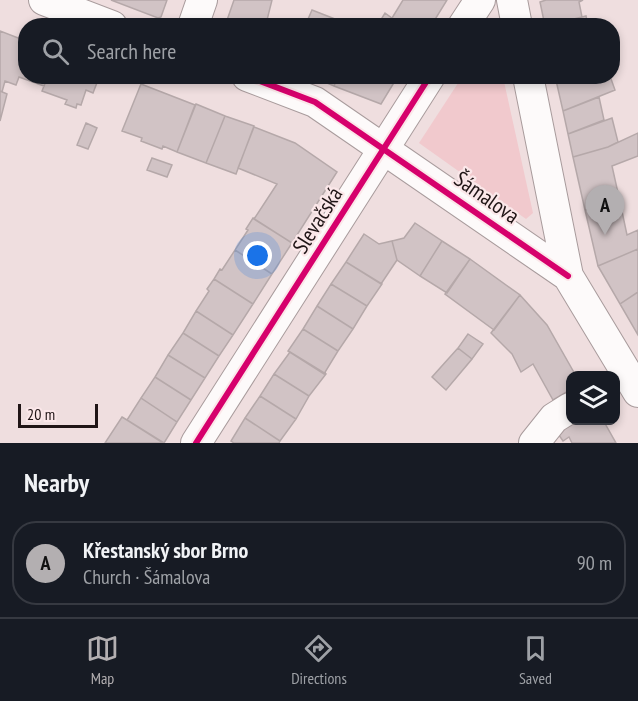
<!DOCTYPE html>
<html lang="en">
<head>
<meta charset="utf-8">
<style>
  :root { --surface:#171b24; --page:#20242c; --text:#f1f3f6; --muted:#9ea1a6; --line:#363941; --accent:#b3afb1 }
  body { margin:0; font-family:"PT Sans Narrow",sans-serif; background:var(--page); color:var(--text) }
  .controls { position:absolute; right:18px; bottom:18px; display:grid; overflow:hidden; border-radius:12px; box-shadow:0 3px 9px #0003 }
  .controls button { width:54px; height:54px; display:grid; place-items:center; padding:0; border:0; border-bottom:2px solid var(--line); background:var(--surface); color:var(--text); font:30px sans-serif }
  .scale { position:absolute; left:18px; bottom:15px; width:80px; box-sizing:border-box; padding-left:6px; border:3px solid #201516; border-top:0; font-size:16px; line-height:21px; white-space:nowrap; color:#201516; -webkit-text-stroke:4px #fbe7e9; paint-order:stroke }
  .you { position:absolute; left:258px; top:256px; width:21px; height:21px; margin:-15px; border:4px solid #fff; border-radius:50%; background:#1a73e8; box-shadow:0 0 0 9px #1a73e833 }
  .badge { display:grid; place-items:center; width:39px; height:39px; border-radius:50%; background:var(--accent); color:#111; font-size:20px; font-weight:700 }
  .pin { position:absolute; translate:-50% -50px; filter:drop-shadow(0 2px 3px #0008) }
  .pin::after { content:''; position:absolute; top:32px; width:21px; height:18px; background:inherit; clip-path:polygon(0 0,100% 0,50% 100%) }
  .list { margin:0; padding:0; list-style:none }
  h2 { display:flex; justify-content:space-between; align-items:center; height:78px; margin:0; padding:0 24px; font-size:26px }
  h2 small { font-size:20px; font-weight:400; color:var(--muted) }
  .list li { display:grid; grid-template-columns:39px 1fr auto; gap:18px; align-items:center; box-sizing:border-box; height:84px; margin:0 12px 12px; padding:0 12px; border:2px solid var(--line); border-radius:24px }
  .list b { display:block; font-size:22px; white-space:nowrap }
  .list p { margin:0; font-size:20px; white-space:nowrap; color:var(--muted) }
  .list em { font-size:20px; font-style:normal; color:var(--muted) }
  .icon { flex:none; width:33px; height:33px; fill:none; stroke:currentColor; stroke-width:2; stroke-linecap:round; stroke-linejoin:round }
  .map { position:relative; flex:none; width:638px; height:443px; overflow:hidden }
  .search { position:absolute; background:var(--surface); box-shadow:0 3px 9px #0003; left:18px; right:18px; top:18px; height:66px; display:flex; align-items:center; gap:15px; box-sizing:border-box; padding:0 21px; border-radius:24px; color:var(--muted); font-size:22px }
  .sheet { height:174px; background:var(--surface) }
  nav { display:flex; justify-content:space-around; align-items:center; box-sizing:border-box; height:84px; border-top:2px solid var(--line); background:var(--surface); font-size:16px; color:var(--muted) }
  nav a { display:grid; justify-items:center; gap:3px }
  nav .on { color:var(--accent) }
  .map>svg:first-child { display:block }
  .green { fill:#f1c9cd }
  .building { fill:#d1c3c5; stroke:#b5a8a9; stroke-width:1.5 }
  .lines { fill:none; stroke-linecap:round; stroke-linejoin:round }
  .minor-casing { stroke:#a89b9c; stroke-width:32 }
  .minor { stroke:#fdfafa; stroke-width:30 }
  .cycleway-casing { stroke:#fbe7e9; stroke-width:10 }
  .cycleway { stroke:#d6006c; stroke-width:6 }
  .labels { text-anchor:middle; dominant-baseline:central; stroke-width:4.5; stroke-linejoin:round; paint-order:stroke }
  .street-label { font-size:22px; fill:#201516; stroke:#fbe7e9 }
</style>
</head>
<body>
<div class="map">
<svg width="638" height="443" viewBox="0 0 638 443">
  <rect width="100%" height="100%" fill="#efdedf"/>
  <path class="green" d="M462 77H503L533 213 526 219 419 143Z"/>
  <path class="building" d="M111 0H167L161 17 158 18Z
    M234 0H272L267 20 280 26H225Z
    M403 0H447L431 26H405L392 18Z
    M546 0H583L579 2 582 17 545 26 540 2Z
    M312 10 335 19 333 26H305Z
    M385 13 392 18 405 26H377Z
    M586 16 588 26H548L582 17Z
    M0 31 26 41V76H48L44 86 19 77 16 85 5 81 2 92 0 91Z
    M48 76H97L96 79 98 80 93 93 86 90 81 105 77 104 76 108 65 104 67 100 42 91Z
    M311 76H338L334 86Z
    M338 76H398L381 104 334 86Z
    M555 76H610L615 90 563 111Z
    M141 84 195 105 177 152 163 146 162 149 141 141 142 138 122 131Z
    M0 91 7 94 0 121Z
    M599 97 604 120 568 134 563 111Z
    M196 104 225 116 206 163 177 152Z
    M225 116 254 126 236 174 206 163Z
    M612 118 618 142 608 147 573 157 568 134Z
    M86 123 97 128 88 149 77 145Z
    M254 127 295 143 337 172 292 243 254 219 277 184 238 168Z
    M638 133V156L612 166 620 202 585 210 573 157 608 147Z
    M152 158 172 165 167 177 147 170Z
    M620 202 627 235 638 230V249L598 266 585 210Z
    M253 218 292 243 272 274 235 250 248 230 246 229Z
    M415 223 442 241 420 276 397 260 392 241 404 238Z
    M364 234 379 244 392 241 397 260 381 284 346 262Z
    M442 241 470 259 447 293 420 276Z
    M638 249V292L620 304 598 266Z
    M235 250 272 274 253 304 214 279 220 269 222 270Z
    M470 259 520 295 494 330 445 294Z
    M346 262 382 284 367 306 331 284Z
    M214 279 253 304 233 335 196 311 209 291 207 289Z
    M331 284 367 306 353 329 317 306Z
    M638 292V335L620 304Z
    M520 295 547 325 576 376H570V390L553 400 533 364 521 372 512 354 491 333Z
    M317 306 353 329 338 351 303 329Z
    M196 311 233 335 219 356 183 333Z
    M303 329 338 351 324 374 288 351Z
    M183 333 219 356 205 378 168 355Z
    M468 334 483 344 472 359 458 348Z
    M458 348 472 359 446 390 432 377Z
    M290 352 326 374 309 396 274 374Z
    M168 355 205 378 191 400 155 377Z
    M274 374 309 396 296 419 260 396Z
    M155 377 191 400 177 422 141 398Z
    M260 396 296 419 280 441 245 418Z
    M141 398 177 422 164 443 127 420Z
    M122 417 127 420 163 443H105Z
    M245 418 280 441 279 443H234L231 441Z
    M573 420H603L616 443H572L569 437 563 441 556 431Z"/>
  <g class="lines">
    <defs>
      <path id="minor" d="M44 0 112 26
        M512 0 517 26
        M193 26 202 0
        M463 26 480 0
        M247 76 315 102 568 276
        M528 76 568 276 638 392
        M196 443 430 76
        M534 443 554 418 570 408"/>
    </defs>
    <use href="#minor" class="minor-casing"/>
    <use href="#minor" class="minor"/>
    <defs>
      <path id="cycleway" d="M247 76 315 102 568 276
        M196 443 430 76"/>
    </defs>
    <use href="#cycleway" class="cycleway-casing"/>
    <use href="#cycleway" class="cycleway"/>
  </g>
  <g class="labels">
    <g class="street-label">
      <text transform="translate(487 197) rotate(35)">Šámalova</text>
      <text transform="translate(317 220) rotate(-58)">Slevačská</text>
    </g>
  </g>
</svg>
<div class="controls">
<button><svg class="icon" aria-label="layers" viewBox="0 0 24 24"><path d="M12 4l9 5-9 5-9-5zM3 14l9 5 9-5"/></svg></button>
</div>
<div class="scale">20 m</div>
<div class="you"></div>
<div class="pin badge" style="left:605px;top:235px">A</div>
<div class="search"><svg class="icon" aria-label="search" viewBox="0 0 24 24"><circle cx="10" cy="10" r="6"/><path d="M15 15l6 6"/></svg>Search here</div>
</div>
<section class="sheet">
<h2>Nearby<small></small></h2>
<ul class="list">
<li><span class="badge">A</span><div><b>Křestanský sbor Brno</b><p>Church · Šámalova</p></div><em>90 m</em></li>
</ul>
</section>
<nav>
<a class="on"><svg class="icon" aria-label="map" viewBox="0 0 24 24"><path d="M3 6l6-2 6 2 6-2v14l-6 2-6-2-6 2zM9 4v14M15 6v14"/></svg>Map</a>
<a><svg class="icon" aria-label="directions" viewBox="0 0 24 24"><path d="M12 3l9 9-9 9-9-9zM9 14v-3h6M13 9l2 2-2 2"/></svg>Directions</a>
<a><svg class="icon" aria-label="saved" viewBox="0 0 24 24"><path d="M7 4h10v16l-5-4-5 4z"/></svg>Saved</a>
</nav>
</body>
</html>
